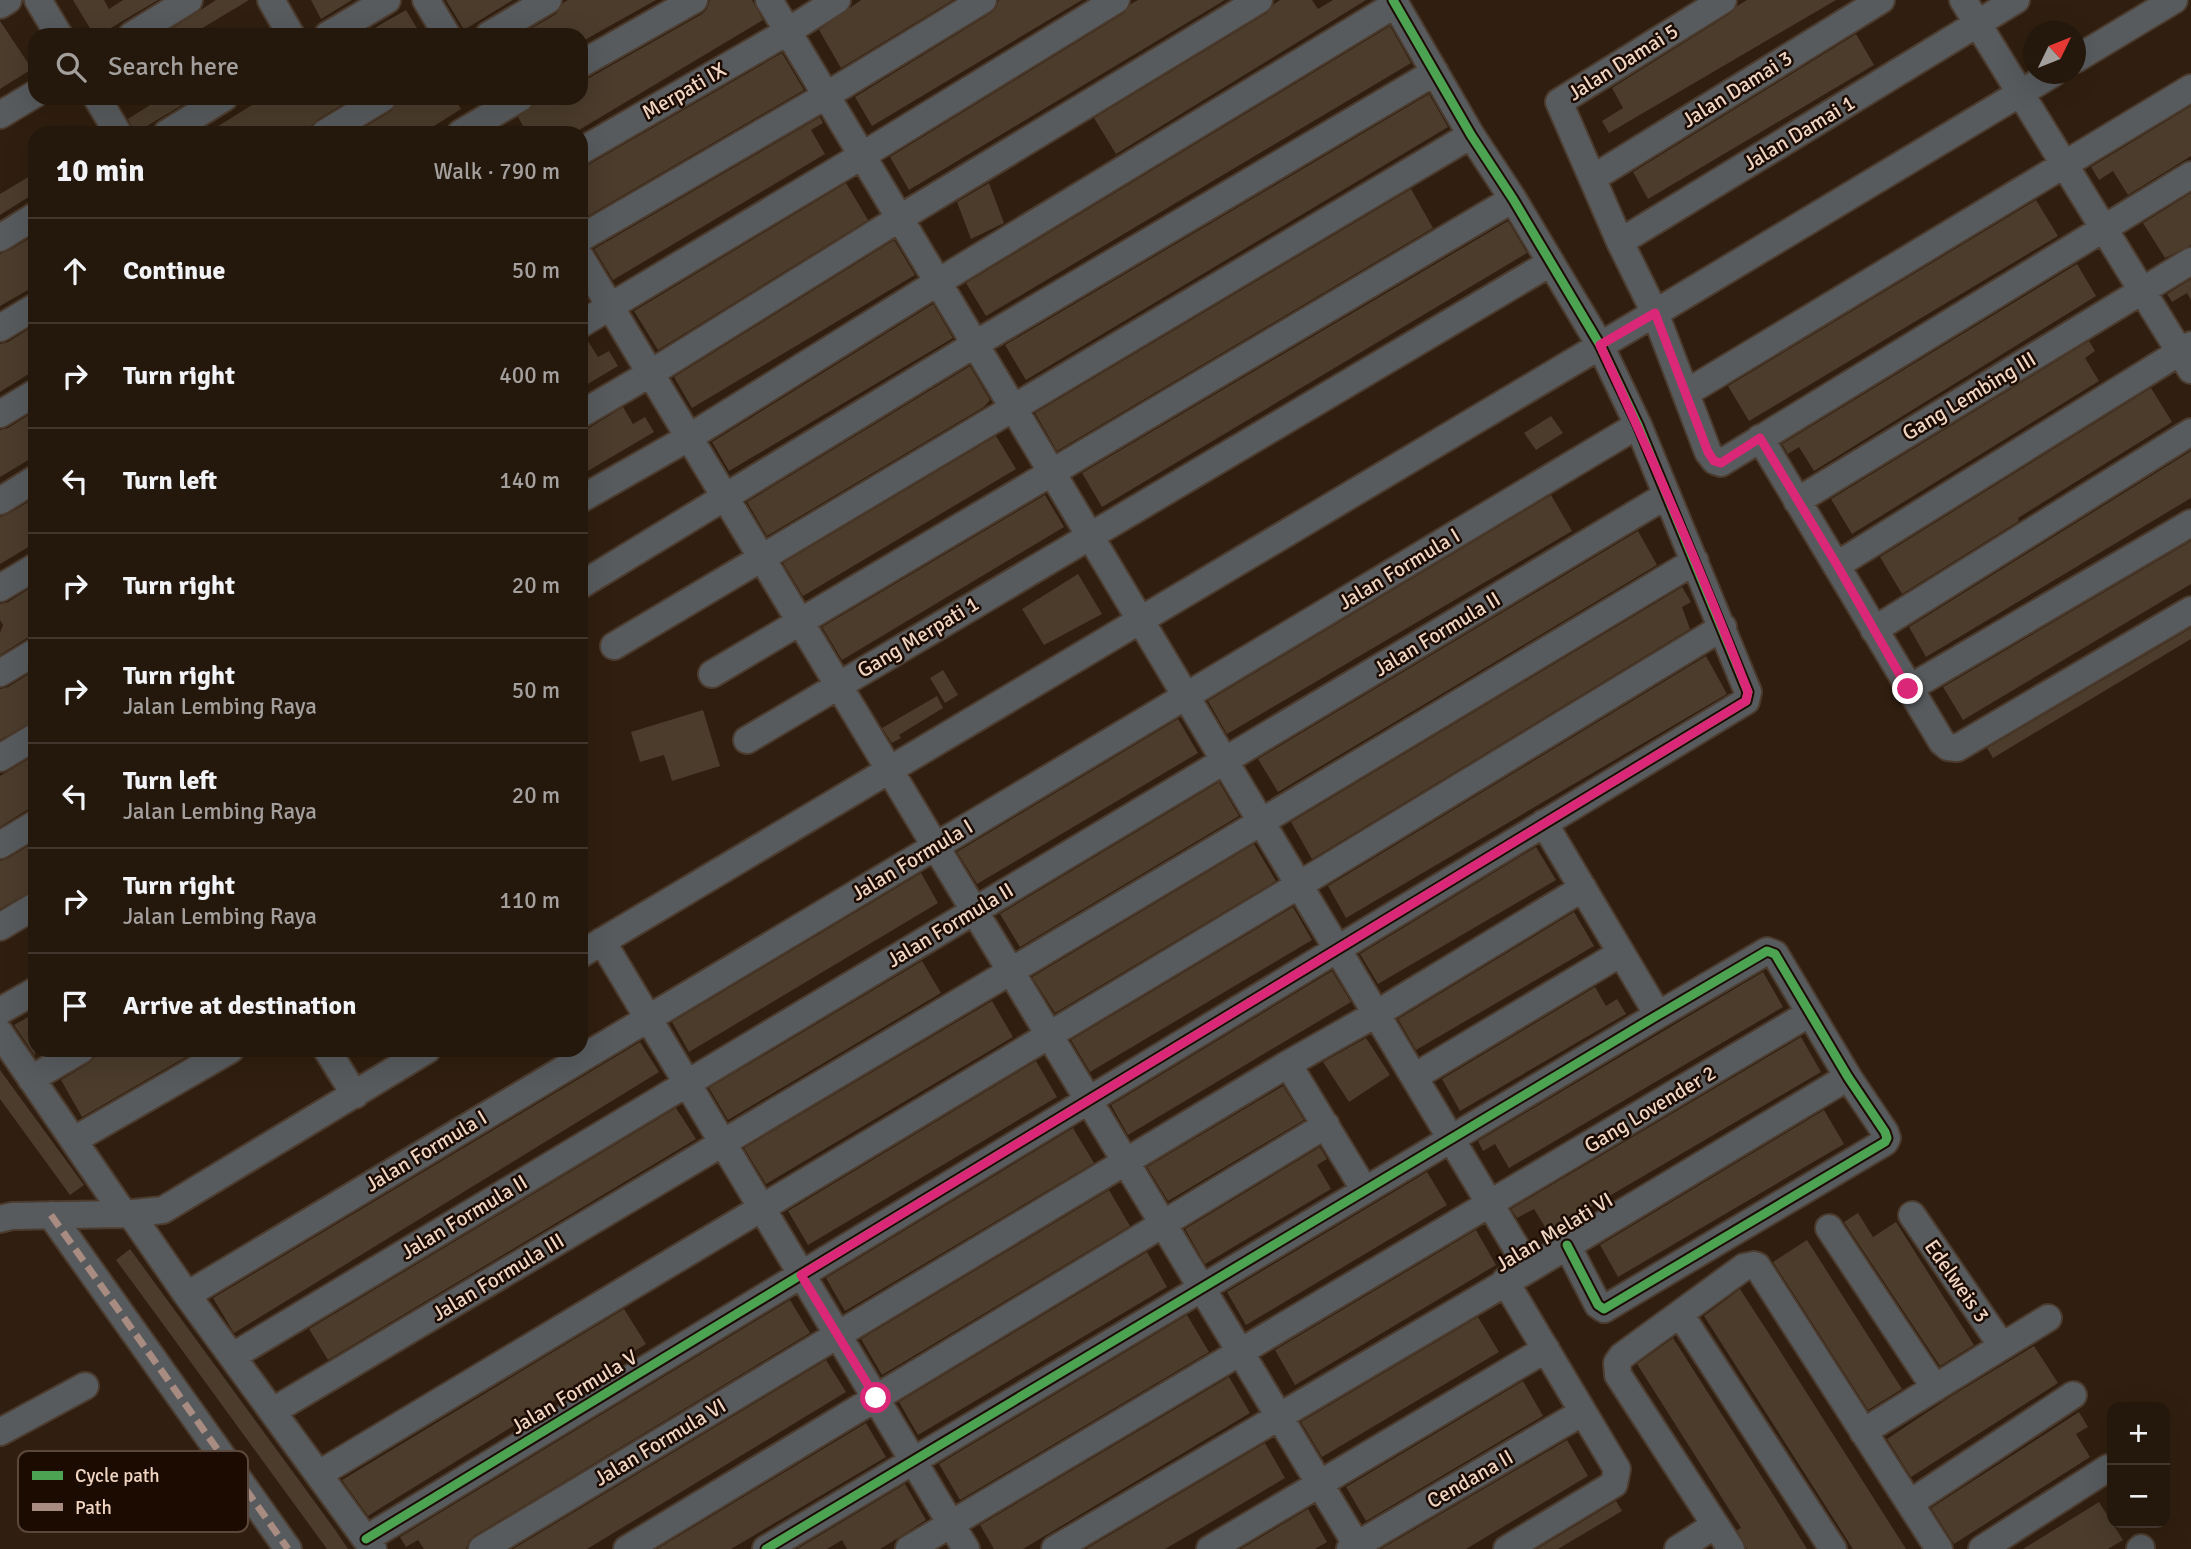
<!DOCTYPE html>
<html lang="en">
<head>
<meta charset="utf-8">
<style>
  :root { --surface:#24170c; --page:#2c2015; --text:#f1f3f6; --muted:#a39f9d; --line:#41362d }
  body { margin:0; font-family:Signika,sans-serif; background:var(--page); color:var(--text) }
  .controls { position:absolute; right:21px; bottom:21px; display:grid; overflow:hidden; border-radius:14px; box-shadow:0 7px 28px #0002 }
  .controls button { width:63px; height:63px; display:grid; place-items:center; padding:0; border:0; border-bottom:2px solid var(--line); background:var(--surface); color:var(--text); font:35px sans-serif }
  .compass { position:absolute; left:2023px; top:21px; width:63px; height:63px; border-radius:50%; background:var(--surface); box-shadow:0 7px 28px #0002; rotate:47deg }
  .stop { position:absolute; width:21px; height:21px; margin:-16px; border:5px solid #db2777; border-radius:50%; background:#fff }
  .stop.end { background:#db2777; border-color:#fff; box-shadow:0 2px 7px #0008 }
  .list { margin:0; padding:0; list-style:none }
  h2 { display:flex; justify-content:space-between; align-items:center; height:91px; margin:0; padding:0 28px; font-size:30px }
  h2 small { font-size:23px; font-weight:400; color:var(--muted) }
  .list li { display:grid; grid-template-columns:46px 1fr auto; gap:21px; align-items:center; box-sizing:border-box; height:105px; padding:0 28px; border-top:2px solid var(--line) }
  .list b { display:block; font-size:26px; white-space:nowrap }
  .list p { margin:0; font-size:23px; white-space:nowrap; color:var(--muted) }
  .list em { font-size:23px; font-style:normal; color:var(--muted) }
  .icon { flex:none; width:38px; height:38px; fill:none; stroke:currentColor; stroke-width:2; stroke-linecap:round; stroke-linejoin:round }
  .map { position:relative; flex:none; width:2191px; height:1549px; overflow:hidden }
  .search { position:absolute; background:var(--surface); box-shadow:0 7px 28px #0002; left:28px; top:28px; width:560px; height:77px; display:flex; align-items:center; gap:18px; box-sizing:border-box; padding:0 24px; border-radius:21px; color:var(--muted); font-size:26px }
  .panel { position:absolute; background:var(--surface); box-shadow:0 7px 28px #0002; left:28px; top:126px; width:560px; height:931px; border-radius:21px }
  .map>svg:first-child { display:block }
  .building { fill:#4b3c2c }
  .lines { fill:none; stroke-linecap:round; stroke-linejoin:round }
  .minor-casing { stroke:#4c3c2f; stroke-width:30 }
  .minor { stroke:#585b5d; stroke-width:26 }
  .quiet { stroke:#a88b81; stroke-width:7; stroke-dasharray:14 7; stroke-linecap:butt }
  .cycleway-casing { stroke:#1c0b01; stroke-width:13 }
  .cycleway { stroke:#4ca352; stroke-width:9 }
  .route { stroke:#db2777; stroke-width:9 }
  .labels { text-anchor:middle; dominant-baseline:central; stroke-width:5; stroke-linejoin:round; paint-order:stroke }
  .street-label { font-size:21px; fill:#f0d5c3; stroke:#1c0b01 }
  .key { fill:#1c0b01; stroke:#5c483b; stroke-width:2 }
  .key-label { font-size:19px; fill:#f0d5c3 }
</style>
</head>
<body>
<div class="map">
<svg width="2191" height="1549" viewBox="0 0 2191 1549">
  <rect width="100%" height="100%" fill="#301f10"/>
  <path class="building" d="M73 0H104L109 9 123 0H158L99 35H94Z
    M216 0H249L191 35H162Z
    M311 0H352L321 19Z
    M446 0H513L464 30Z
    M568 0H656L581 42V35H520L556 14 563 3Z
    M710 0H752L763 20 574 133H527L518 117 534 105 546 98H581V80L589 78 702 14 707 9Z
    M861 0H953L841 68 819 30Z
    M999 0H1082L872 126 855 97 991 13 996 8Z
    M1138 0H1225L909 190 890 157 1124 13 1131 4Z
    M1280 0H1312L1318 9 1333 0H1366L1116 154 1094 118 1267 13 1274 4Z
    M1747 0H1836L1609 133 1602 121 1623 108 1612 88 1731 13 1737 6Z
    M406 10 421 35H364L383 23Z
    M0 21 32 69 0 89Z
    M1390 26 1411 63 986 316 966 283Z
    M1856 34 1874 65 1648 199 1633 172Z
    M782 53 804 90 581 220V169Z
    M1429 94 1448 127 1026 380 1005 345Z
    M161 98H194L135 133 128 119Z
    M263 98H353L317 120 311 126 309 133H207Z
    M402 98H454L461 109 423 133H355L391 111Z
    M2191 106V156L2128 195 2113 171 2099 180 2091 167Z
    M820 117 823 123 811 130 825 154 613 280 594 249Z
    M35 173V193L0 215V194Z
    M846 183 868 220 658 350 634 311Z
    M989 183 1004 223 971 239 957 202Z
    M1411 189 1433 228 1057 451 1035 413Z
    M2191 193V245L2165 258 2143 223Z
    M2036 200 2058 236 1749 421 1728 386Z
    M1508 221 1527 253 1102 507 1082 473Z
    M35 235V286L0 306V254L8 251Z
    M894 240 915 275 692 408 674 377Z
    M2077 264 2096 296 1814 471 1799 447 1788 454 1782 444Z
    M2191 279V300L2187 293 2172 302 2167 294Z
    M933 304 953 338 729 471 712 442Z
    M35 325V370L0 392V344L8 342Z
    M586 338 598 357 609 351 618 366 581 388V340Z
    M2089 341 2095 351 2085 358 2099 381 1852 534 1831 499Z
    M970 366 990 400 984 407 767 536 747 502Z
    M2151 388 2172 422 2018 518 2019 521 1902 594 1880 557Z
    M623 407 633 424 645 417 654 432 581 475V430L589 428Z
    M35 411V456L0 477V430L8 428Z
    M1551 416 1563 433 1536 450 1524 433Z
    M996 436 1016 469 803 596 783 563Z
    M2191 451V498L1926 657 1909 627Z
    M1045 495 1064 527 842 660 822 627Z
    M1551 495 1572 531 1227 734 1208 701Z
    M35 498V543L0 564V517L8 514Z
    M1638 531 1657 565 1278 792 1258 759Z
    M2191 541V584L1963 720 1943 687Z
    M1078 574 1102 614 1044 645 1022 609Z
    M35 585V633L0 655V633L3 625 0 620V604L8 602Z
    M1682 587 1691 602 1682 607 1690 629 1312 859 1291 822Z
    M2191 628V639L1993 758 1987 748Z
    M1706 656 1727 694 1346 918 1328 886Z
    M35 670V720L0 740V689L8 687Z
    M943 670 958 695 945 703 930 678Z
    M937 696 943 708 899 735 901 738 892 743 882 728Z
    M703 710 720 766 672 781 664 755 640 762 631 732Z
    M1178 719 1198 753 977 884 957 852Z
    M35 755V808L27 810 0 827V776Z
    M1219 782 1239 816 1020 947 1000 914Z
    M35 842V889L0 909V861L8 858Z
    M1254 844 1276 881 1055 1013 1032 977Z
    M1536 847 1556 880 1378 984 1360 954Z
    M921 873 938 903 689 1052 672 1022Z
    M1293 907 1312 940 1090 1072 1071 1040Z
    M1574 912 1594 946 1416 1050 1398 1019Z
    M922 961 941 993 728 1120 709 1088Z
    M1332 971 1351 1002 1128 1135 1111 1105Z
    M1763 972 1783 1007 1509 1168 1495 1144 1483 1151 1478 1141Z
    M1595 987 1606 1006 1617 999 1626 1014 1460 1111 1442 1079Z
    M992 1001 1013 1037 766 1184 744 1148Z
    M35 1013V1056L14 1025Z
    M1801 1037 1821 1072 1548 1232 1534 1209 1517 1218 1511 1209Z
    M1366 1038 1390 1075 1349 1102 1323 1062Z
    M640 1042 659 1072 234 1333 213 1298Z
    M97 1050H198L82 1117 61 1080 89 1063 95 1057Z
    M1036 1061 1057 1097 808 1245 788 1211Z
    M0 1070 84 1185 70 1195 0 1099Z
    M1283 1086 1304 1120 1168 1201 1147 1167Z
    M676 1108 696 1139 328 1360 309 1329Z
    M1824 1110 1844 1144 1618 1277 1600 1245Z
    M1073 1128 1094 1163 845 1311 826 1278Z
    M1320 1147 1327 1159 1317 1165 1331 1189 1205 1264 1185 1229Z
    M1427 1172 1447 1205 1246 1325 1227 1292Z
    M1109 1190 1130 1226 882 1375 861 1339Z
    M1858 1213 1873 1237 1896 1222 1974 1345 1940 1366 1844 1222Z
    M1476 1230 1496 1265 1295 1385 1275 1350Z
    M1807 1240 1902 1389 1868 1410 1773 1262Z
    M130 1249 336 1531 348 1549H327L152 1309 116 1260Z
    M1147 1252 1167 1287 918 1435 899 1402Z
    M1740 1289 1775 1343 1906 1549H1853L1704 1316Z
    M790 1300 810 1333 474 1536 469 1541 466 1549H424L418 1540 406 1547 400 1537Z
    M624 1309 646 1344 387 1504 368 1516 342 1480Z
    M1187 1315 1209 1352 960 1500 939 1464Z
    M1478 1317 1499 1352 1322 1457 1301 1422Z
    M1673 1338 1776 1499 1807 1549H1747L1737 1530 1741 1528 1637 1364Z
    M2034 1346 2058 1383 1911 1477 1887 1439 1953 1395Z
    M826 1360 846 1392 597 1543 587 1549H513Z
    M1229 1377 1250 1413 1023 1549H994L980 1525Z
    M1523 1381 1543 1416 1366 1521 1346 1487Z
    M2079 1412 2088 1427 2076 1434 2090 1457 1954 1544 1931 1508Z
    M866 1423 886 1457 731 1549H657Z
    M1567 1440 1588 1476 1466 1549H1381Z
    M1265 1443 1285 1478 1203 1527 1165 1549H1086Z
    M905 1484 926 1520 898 1538 880 1549H847L842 1540 827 1549H797Z
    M1616 1501 1622 1511 1558 1549H1537Z
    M2099 1502 2123 1540 2108 1549H2023Z
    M1308 1509 1327 1542 1315 1549H1241Z"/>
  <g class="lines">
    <defs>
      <path id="minor" d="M38 0 59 35
        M271 0 291 35
        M426 0 447 35
        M769 0 1529 1269
        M1723 0 1559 102 1620 242 1655 313 1708 452 1715 461 1721 463 2191 175
        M1963 0 2191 370
        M0 5 8 0
        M132 35 189 0
        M328 35 387 0
        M489 35 548 0
        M2076 59 2174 0
        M581 64 694 0
        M97 98 118 133
        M0 115 35 94
        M167 133 224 98
        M325 133 383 98
        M461 133 520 98
        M581 151 787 32 837 0
        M1593 178 1881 0
        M0 238 35 216
        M581 238 827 95 983 0
        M1620 242 2016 0
        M581 258 1359 1549
        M581 324 863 155 1116 0
        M0 328 35 307
        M1686 393 2191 88
        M0 414 35 393
        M581 414 651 373 900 218 1259 0
        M1760 438 1942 742 1948 747 1957 748 2191 610
        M581 499 688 438 938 282 1396 4
        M0 501 35 479
        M1797 501 2191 261
        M1837 565 2191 345
        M581 585 977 343 1435 72
        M0 588 35 567
        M1874 630 2191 432
        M614 646 1471 135
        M0 673 35 652
        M712 674 1513 199
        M1908 689 2191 523
        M747 740 1550 263
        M0 758 35 737
        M1544 823 1658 1015
        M0 845 35 824
        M0 927 35 906
        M602 941 966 1549
        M581 954 1655 313 2052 74
        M0 1011 35 991
        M0 1033 124 1214
        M327 1050 355 1095
        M1288 1064 1364 1189
        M1414 1077 1621 953
        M31 1079 81 1050
        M74 1140 230 1050
        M130 1213 187 1295 373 1549
        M51 1215 288 1549
        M1912 1215 2002 1346
        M0 1219 12 1216 124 1214 163 1210 427 1050
        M1829 1228 1935 1388
        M1505 1281 1617 1469 1614 1484 1507 1549
        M187 1295 1638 425
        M1680 1314 1833 1549
        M233 1356 1667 495
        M273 1411 1261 822 1695 561
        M0 1432 85 1386
        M1863 1432 2048 1318
        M319 1474 1299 885 1723 627
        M1910 1503 2073 1395
        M366 1539 1746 701 1748 692 1638 425 1600 345 1513 199 1471 135 1393 0
        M482 1549 1288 1064 1376 1014 1583 888
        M627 1549 1326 1125
        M766 1549 1658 1015 1767 951 1775 954 1848 1077 1885 1132 1887 1138 1885 1142 1604 1309 1598 1305 1567 1245
        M909 1549 1810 1013
        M1055 1549 1529 1269 1848 1077
        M1210 1549 1546 1349
        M1350 1549 1583 1412
        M1678 1549 1715 1525
        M1731 1549 1618 1375 1617 1363 1622 1356 1744 1267 1754 1265 1757 1266 1939 1549
        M1982 1549 2108 1468
        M2140 1549 2141 1548"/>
    </defs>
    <use href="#minor" class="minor-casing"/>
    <use href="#minor" class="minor"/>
    <path class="quiet" d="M51 1215 288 1549"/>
    <defs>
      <path id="cycleway" d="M366 1539 1746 701 1748 692 1638 425 1600 345 1513 199 1471 135 1393 0
        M766 1549 1658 1015 1767 951 1775 954 1848 1077 1885 1132 1887 1138 1885 1142 1604 1309 1598 1305 1567 1245"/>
    </defs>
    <use href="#cycleway" class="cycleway-casing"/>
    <use href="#cycleway" class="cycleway"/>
  </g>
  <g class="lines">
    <path class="route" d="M876 1398 801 1275 1746 701 1748 692C1703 575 1653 459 1600 345L1655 313 1708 452 1714 461 1721 463 1760 438 1837 565 1908 689"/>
  </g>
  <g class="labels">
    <g class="street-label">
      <text transform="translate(1623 62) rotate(-32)">Jalan Damai 5</text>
      <text transform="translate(1737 89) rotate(-32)">Jalan Damai 3</text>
      <text transform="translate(684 91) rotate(-30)">Merpati IX</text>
      <text transform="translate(1799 133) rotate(-31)">Jalan Damai 1</text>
      <text transform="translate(1969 396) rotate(-31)">Gang Lembing III</text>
      <text transform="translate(1399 569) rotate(-31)">Jalan Formula I</text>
      <text transform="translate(1437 634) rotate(-31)">Jalan Formula II</text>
      <text transform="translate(918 637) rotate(-31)">Gang Merpati 1</text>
      <text transform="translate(912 860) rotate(-31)">Jalan Formula I</text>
      <text transform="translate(950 925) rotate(-31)">Jalan Formula II</text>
      <text transform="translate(1650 1109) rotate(-31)">Gang Lovender 2</text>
      <text transform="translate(426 1151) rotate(-31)">Jalan Formula I</text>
      <text transform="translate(464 1217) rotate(-31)">Jalan Formula II</text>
      <text transform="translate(1554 1232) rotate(-31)">Jalan Melati VI</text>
      <text transform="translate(498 1277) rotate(-31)">Jalan Formula III</text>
      <text transform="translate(1957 1281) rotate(55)">Edelweis 3</text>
      <text transform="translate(574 1392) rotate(-31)">Jalan Formula V</text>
      <text transform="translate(660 1442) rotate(-31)">Jalan Formula VI</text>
      <text transform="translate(1470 1479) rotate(-30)">Cendana II</text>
    </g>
  </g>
  <rect x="18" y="1451" width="230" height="81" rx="10" class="key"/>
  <rect x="32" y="1471" width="31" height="9" fill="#4ca352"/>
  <rect x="32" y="1503" width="31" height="8" fill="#a88b81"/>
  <g class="key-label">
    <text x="75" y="1482">Cycle path</text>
    <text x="75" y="1514">Path</text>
  </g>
</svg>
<div class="controls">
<button>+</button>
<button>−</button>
</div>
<svg class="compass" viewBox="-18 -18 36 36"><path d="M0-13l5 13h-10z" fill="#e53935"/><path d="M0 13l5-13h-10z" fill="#a39f9d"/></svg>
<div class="stop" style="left:876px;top:1398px"></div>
<div class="stop end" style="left:1908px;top:689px"></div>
<div class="search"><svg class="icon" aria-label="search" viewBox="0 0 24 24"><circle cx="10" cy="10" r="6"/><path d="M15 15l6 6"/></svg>Search here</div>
<section class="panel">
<h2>10 min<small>Walk · 790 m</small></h2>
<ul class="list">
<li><svg class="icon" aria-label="ahead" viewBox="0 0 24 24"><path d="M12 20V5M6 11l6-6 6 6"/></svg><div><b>Continue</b></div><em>50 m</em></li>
<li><svg class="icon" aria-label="right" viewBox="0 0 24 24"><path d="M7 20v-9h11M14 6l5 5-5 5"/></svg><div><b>Turn right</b></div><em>400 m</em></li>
<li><svg class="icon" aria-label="left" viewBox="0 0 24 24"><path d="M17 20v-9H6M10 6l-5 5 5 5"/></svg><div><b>Turn left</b></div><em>140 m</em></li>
<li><svg class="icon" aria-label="right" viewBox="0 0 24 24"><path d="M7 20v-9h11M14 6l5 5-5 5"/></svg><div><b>Turn right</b></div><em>20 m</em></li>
<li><svg class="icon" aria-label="right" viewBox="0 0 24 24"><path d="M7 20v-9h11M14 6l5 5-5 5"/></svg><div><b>Turn right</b><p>Jalan Lembing Raya</p></div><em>50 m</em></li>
<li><svg class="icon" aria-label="left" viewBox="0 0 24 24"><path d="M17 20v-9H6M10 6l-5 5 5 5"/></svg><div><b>Turn left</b><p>Jalan Lembing Raya</p></div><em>20 m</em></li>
<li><svg class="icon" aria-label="right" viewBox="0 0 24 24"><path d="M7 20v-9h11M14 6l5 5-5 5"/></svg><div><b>Turn right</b><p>Jalan Lembing Raya</p></div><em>110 m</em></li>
<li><svg class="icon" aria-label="arrive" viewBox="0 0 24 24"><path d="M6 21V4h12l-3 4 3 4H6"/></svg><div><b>Arrive at destination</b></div></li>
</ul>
</section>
</div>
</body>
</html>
